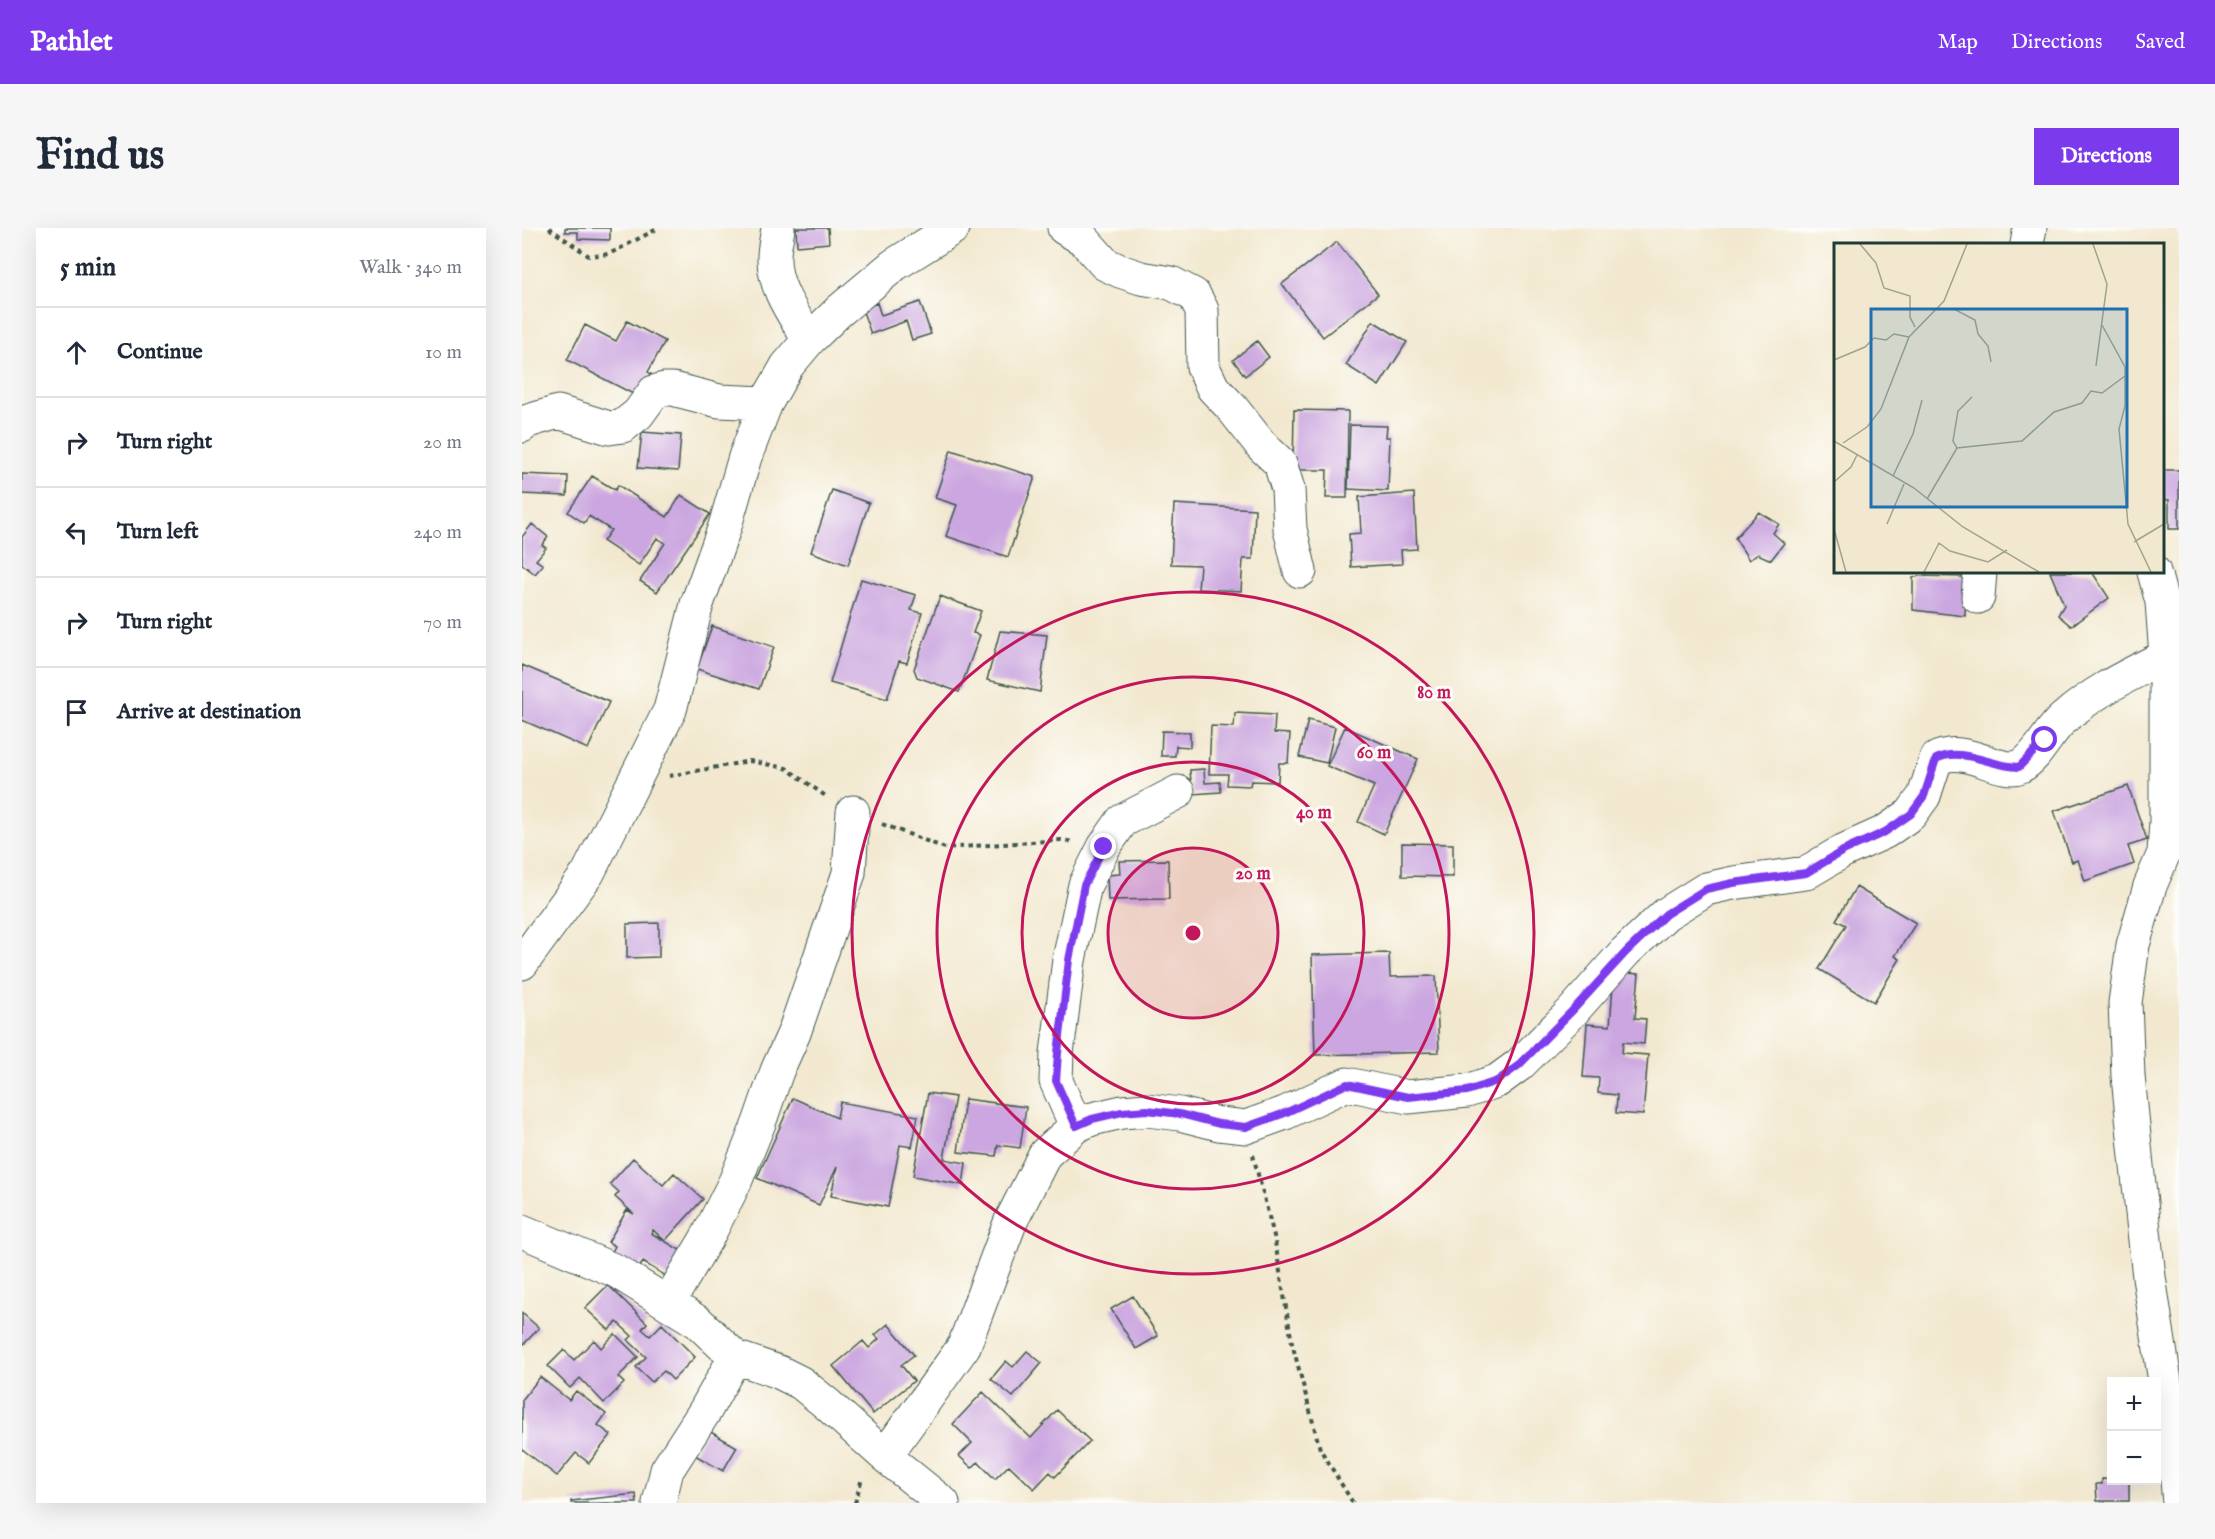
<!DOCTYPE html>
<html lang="en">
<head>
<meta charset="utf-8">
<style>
  :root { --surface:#fff; --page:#f6f6f7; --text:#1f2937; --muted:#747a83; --line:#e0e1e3; --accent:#7c3aed }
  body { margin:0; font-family:"IM FELL English",serif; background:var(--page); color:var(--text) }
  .controls { position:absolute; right:18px; bottom:18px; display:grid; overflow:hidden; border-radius:0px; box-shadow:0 6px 24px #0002 }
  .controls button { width:54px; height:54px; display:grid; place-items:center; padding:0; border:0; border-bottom:2px solid var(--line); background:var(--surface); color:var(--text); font:30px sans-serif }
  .stop { position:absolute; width:18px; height:18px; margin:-14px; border:4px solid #7c3aed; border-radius:50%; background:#fff }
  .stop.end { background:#7c3aed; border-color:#fff; box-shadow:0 2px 6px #0008 }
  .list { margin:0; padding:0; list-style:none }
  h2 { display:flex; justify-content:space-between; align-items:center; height:78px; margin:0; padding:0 24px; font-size:26px }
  h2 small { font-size:20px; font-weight:400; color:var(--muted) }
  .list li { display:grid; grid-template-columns:39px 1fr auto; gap:18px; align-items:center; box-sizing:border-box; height:90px; padding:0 24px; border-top:2px solid var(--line) }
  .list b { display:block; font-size:22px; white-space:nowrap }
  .list em { font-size:20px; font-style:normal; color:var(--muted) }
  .icon { flex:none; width:33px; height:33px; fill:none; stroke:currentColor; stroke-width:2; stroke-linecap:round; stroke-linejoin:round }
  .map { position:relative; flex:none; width:1657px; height:1275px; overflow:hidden; border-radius:0px }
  header { display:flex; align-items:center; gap:36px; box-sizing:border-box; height:84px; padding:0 30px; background:var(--accent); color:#fff }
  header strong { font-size:28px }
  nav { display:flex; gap:33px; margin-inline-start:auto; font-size:21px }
  .intro { display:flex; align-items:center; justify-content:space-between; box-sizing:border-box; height:144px; padding:0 36px }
  h1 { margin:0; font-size:42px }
  .button { padding:15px 27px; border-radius:0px; background:var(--accent); color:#fff; font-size:21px; font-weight:700 }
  main { display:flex; gap:36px; padding:0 36px }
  aside { flex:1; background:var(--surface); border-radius:0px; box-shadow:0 6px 24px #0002 }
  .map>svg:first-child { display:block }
  .building { fill:#cba6e0 }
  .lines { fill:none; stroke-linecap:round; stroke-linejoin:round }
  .minor-casing { stroke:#3f574b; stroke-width:35 }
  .path { stroke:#3f574b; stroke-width:4; stroke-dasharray:4.5 4.5; stroke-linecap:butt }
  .minor { stroke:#fff; stroke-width:33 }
  .route { stroke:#7c3aed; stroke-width:8 }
  .ring { fill:none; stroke:#c2185b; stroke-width:3 }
  .inset-road { fill:none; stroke:#9ea491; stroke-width:1.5 }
  .view { fill:#1f6fb2; fill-opacity:0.15; stroke:#1f6fb2; stroke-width:3 }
  .inset-edge { fill:none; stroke:#1f3d34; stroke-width:3 }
  .centre { fill:#c2185b; stroke:#fdfcf7; stroke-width:3 }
  .ring-label { font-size:18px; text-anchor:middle; font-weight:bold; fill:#c2185b; stroke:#fdfcf7; stroke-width:6; stroke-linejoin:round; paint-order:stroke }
</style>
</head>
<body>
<header>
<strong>Pathlet</strong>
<nav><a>Map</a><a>Directions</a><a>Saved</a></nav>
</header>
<div class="intro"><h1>Find us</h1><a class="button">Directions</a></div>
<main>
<aside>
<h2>5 min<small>Walk · 340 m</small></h2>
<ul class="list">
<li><svg class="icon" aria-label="ahead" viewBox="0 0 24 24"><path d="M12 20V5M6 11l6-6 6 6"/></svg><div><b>Continue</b></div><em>10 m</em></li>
<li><svg class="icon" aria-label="right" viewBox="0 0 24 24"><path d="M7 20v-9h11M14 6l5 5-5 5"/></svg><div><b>Turn right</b></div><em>20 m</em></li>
<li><svg class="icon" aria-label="left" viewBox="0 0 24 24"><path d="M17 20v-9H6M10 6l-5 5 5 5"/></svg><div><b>Turn left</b></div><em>240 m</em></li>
<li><svg class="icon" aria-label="right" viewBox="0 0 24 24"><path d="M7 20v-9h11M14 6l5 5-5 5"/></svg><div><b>Turn right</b></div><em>70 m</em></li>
<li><svg class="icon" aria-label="arrive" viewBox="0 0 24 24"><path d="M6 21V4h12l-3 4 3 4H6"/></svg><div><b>Arrive at destination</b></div></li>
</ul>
</aside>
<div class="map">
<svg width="1657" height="1275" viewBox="0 0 1657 1275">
  <rect width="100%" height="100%" fill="#fdfcf7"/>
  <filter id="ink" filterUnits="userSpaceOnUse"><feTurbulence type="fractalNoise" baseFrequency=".0167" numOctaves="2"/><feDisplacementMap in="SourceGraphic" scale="12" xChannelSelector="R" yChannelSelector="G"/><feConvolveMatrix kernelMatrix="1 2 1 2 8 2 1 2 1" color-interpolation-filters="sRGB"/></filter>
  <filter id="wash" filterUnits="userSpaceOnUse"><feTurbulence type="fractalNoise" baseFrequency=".008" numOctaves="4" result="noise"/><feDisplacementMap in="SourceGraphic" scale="24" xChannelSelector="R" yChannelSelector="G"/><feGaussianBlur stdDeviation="1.35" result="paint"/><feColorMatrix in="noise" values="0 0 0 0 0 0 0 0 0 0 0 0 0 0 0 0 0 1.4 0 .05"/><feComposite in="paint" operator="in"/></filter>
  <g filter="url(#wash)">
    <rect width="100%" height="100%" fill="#f2e8cf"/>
    <g id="blocks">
      <path class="building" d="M43 0H88V12L56 11V4H43Z
        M274 0H306L307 15 275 18Z
        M815 14 856 66 801 109 760 56Z
        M398 74 409 106 390 112 384 93 349 106 340 81 355 75 359 87Z
        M105 93 143 113 126 144 129 146 117 169 45 132 63 97 94 113Z
        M851 93 885 114 857 158 824 137Z
        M735 113 747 129 723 148 711 132Z
        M772 182 826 183 825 270H804L805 242H771Z
        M828 197 865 198 864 209H868L866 263 826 261Z
        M120 204 159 207 156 243 116 240Z
        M429 222 513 249 486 329 424 308 435 277 413 270Z
        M1640 242H1657V301H1647V272L1640 271Z
        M0 246 46 248 45 268 0 266Z
        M70 248 93 262 96 257 145 289 159 267 188 286 135 364 118 353 143 315 135 310 117 337 81 313 89 302 67 288 62 295 46 284Z
        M310 262 347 275 326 337 289 324Z
        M892 265 895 321 879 322 880 336 829 339 827 306 839 305 837 269Z
        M652 276 733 281 731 331H721L719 363 676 361 678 337 649 336Z
        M1237 284 1257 296 1251 305 1262 315 1249 332 1236 326 1227 332 1213 310Z
        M10 296 26 309 20 317 24 320 14 332 21 337 13 346 0 336V309Z
        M1528 344H1570L1587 370 1549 398 1536 387 1542 377Z
        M1397 348 1444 349 1443 388 1391 382V350Z
        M339 351 394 367 389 382 400 385 385 435 377 433 365 471 308 455Z
        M418 368 459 383 451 405 458 407 437 464 395 449 392 441Z
        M190 398 252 419 237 461 175 441Z
        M478 403 525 407 518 464 465 452Z
        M0 437 87 474 66 521 0 492Z
        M713 485 753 487 752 505 768 506 766 535H757L756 554 729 553 728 558 705 557 706 546H687L689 498 712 499Z
        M786 492 813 499 805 535 777 529Z
        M823 499 896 531 862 606 836 594 852 558 805 538Z
        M640 503 668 504V519L654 518 653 528H639Z
        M682 541 683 555 698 554 699 564 670 566 668 542Z
        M1606 558 1625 612 1606 618 1612 636 1563 653 1556 632 1550 634 1532 583Z
        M880 615 931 616V649L880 648Z
        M646 632 647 671 586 672 585 647 598 646 597 633Z
        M1334 659 1394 695 1373 728 1378 731 1352 774 1297 741 1324 697 1314 692Z
        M137 695V729L105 730V696Z
        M867 725 868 749 914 748 917 824 793 827 790 727Z
        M1092 744 1117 746 1113 790 1124 791 1122 816 1101 814 1100 825 1126 827 1121 887 1094 885 1095 867 1076 865 1077 850 1061 849 1065 796 1088 798Z
        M406 865 433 869 422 931 444 935 441 957 391 948Z
        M271 870 315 890 318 874 396 888 390 919 378 917 366 979 309 968 315 939 297 977 235 950Z
        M443 871 504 879 498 920 476 917 474 928 436 924Z
        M111 930 141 957 152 945 181 971 143 1013 131 1002 129 1005 163 1025 147 1050 121 1034 116 1042 89 1026 93 1018 86 1014 105 982 112 986 93 969 97 964 88 956Z
        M86 1057 125 1095 120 1101 128 1108 140 1096 173 1129 151 1152 142 1143 130 1154 114 1139 124 1129 106 1112 110 1108 95 1094 87 1102 63 1080Z
        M611 1068 636 1108 614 1121 589 1081Z
        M0 1085 17 1100 2 1116 0 1115Z
        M366 1096 392 1127 379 1137 392 1153 351 1186 311 1138 341 1113 347 1120 357 1111 353 1107Z
        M93 1106 116 1129 96 1149 102 1155 82 1175 58 1150 48 1160 26 1138 42 1122 52 1132 72 1112 79 1120Z
        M505 1123 520 1135 491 1169 469 1151 484 1133 491 1139Z
        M18 1149 47 1172 54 1163 84 1186 76 1197 89 1207 67 1235 54 1225 35 1248 0 1221V1172Z
        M461 1164 509 1210 535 1182 568 1213 533 1249 528 1244 512 1261 487 1237 473 1251 456 1234 450 1240 437 1228 450 1215 431 1196Z
        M185 1202 215 1219 201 1243 171 1226Z
        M1580 1251 1607 1252V1273H1575L1574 1256H1580Z
        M114 1266 115 1275H49V1273Z"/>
    </g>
  </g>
  <g filter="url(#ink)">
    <use href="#blocks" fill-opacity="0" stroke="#3f574b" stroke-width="1.5"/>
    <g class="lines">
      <defs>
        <path id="minor" d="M256 0C255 9 252 19 252 29 251 59 272 87 287 112
          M542 0 561 11 583 36 598 43 619 50 649 55 672 67 680 82 681 139 691 160 710 180 740 218 758 235 766 261 768 301 778 343
          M1505 16 1508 0
          M0 198 3 194 36 184 87 200 101 198 116 186 132 164 142 161H151L197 173 244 175
          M1632 344 1640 374 1644 428V593L1642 625 1628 658 1611 717 1603 775 1606 848 1615 938 1627 1049 1651 1206 1657 1275
          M1456 369 1458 344
          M0 735 66 645 148 482 175 376 203 298 223 229 244 175 265 138 287 112 317 83 372 37 431 0
          M554 898 534 853 535 825 547 732 563 657 582 619 600 593 656 564
          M0 1003 94 1043 176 1094 213 1129 257 1144 279 1155 305 1176 363 1228 421 1275
          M146 1075 186 1008 213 954 237 895 255 843 272 805 327 645 331 584
          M363 1228 442 1118 488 995 523 926 554 898 570 891 600 884 625 882 658 886 697 896 724 899 763 885 825 856 886 869 945 863 975 853 997 837 1050 784 1103 724 1144 686 1184 661 1211 655 1284 645 1321 623 1363 604 1389 586 1402 568 1414 531C1443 515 1478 548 1499 538 1516 529 1527 502 1542 490 1572 463 1609 446 1644 428
          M137 1275 145 1242 183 1183 213 1129"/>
      </defs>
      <use href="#minor" class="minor-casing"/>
      <path class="path" d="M27 0 67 28 87 26 137 0
        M147 548 228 533 264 540 305 569
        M360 596 423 620 539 612 552 614
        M731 927 752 1008 770 1115 798 1221 831 1275
        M333 1275 340 1250"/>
      <use href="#minor" class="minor"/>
    </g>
  </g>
  <g class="lines" filter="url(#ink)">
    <path class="route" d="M582 619 562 657 547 732 536 825 534 853 554 898 570 891 600 884 625 882 658 886 697 896 724 899 763 885 825 856 886 869 945 863 975 853 997 837 1050 783 1104 724 1144 686 1184 661 1211 655 1284 645 1321 623 1363 604 1389 586 1402 568 1414 531C1439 518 1470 539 1497 539L1523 512"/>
  </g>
  <circle cx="671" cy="705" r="85" fill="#c2185b" fill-opacity=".12"/>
  <g class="ring">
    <circle cx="671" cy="705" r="85"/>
    <circle cx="671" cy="705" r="171"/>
    <circle cx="671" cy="705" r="256"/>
    <circle cx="671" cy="705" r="341"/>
  </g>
  <g transform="translate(1312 15)">
    <rect width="330" height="330" fill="#f2e8cf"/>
    <path class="inset-road" d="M26 1 42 20 50 45 76 53V74L81 84M259 1 273 41 262 123M105 66H120L141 77 144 91 154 103 157 119M268 82 291 124V163L285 186 294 281 317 329M0 117 31 104 40 95 52 97 60 91 75 94M0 198 80 245 129 284 205 329M9 200 33 184 47 166 75 94 110 58 133 1M123 205 119 198 124 168 138 154M59 233 79 191 88 157M0 239 17 224 23 212M93 256 123 205 188 198 220 169 248 160 257 148 268 150 291 133M53 281 70 241M0 286 12 329M300 299 330 281M90 329 105 300 116 308 154 319 173 307"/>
    <path class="view" d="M37 66H293V264H37Z"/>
    <rect width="330" height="330" class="inset-edge"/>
  </g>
  <circle cx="671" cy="705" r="9" class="centre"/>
  <g class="ring-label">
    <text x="912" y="470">80 m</text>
    <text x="852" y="530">60 m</text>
    <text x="792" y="590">40 m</text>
    <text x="731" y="651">20 m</text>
  </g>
</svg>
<div class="controls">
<button>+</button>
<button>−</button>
</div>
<div class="stop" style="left:1523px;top:512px"></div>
<div class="stop end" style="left:582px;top:619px"></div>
</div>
</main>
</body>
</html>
